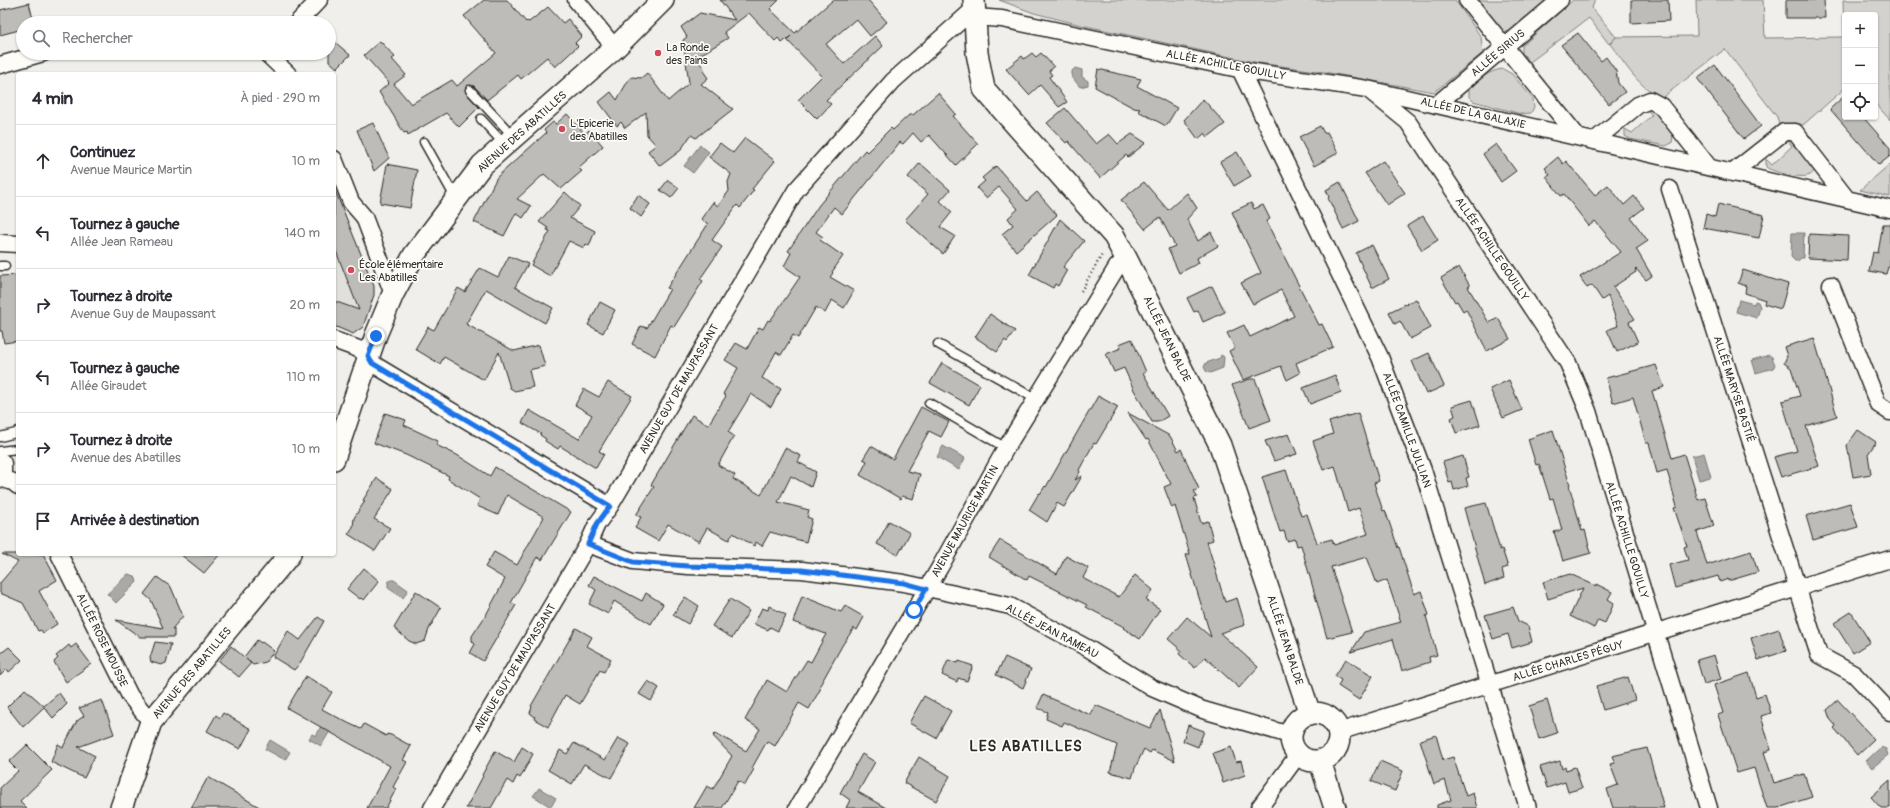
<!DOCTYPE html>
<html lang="fr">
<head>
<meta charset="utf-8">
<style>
  :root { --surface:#fff; --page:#f7f7f7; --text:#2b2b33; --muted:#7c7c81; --line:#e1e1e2 }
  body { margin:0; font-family:Pangolin,sans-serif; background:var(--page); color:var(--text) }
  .controls { position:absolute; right:12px; top:12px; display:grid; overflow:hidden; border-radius:4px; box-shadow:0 1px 3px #0004 }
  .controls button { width:36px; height:36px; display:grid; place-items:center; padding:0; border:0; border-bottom:1px solid var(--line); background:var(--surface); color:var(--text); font:20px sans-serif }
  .stop { position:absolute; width:12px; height:12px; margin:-9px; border:3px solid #1a73e8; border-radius:50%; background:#fff }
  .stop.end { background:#1a73e8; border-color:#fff; box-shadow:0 1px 4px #0008 }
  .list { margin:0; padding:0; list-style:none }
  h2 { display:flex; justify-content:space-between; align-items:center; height:52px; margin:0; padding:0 16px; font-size:17px }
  h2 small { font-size:13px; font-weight:400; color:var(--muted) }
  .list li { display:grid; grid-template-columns:26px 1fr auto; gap:12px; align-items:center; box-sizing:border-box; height:72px; padding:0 16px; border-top:1px solid var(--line) }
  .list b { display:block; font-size:15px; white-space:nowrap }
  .list p { margin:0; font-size:13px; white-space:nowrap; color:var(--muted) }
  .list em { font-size:13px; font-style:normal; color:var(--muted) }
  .icon { flex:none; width:22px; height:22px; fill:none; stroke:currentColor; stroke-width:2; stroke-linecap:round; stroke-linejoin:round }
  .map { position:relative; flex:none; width:1890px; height:808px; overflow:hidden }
  .search { position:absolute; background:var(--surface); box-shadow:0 1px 3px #0004; left:16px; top:16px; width:320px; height:44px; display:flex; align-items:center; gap:10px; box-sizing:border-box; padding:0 14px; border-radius:22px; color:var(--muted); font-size:15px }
  .panel { position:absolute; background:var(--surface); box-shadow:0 1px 3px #0004; left:16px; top:72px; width:320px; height:484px; border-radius:4px }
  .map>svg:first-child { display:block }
  .built { fill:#e1e0dc }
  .green { fill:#d3d2cf; stroke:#7f7e7d }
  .water { fill:#aaa9a7; stroke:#777775 }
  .building { fill:#bdbcb8; stroke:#2b2b2b }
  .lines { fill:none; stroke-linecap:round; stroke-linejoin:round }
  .service-casing { stroke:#2b2b2b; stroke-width:11 }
  .minor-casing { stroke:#2b2b2b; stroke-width:19 }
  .tertiary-casing { stroke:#2b2b2b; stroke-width:24 }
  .secondary-casing { stroke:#2b2b2b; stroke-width:25 }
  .path { stroke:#2b2b2b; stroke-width:2.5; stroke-dasharray:1 3; stroke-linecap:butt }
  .service { stroke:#fdfcf7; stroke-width:8 }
  .minor { stroke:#fdfcf7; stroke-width:16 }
  .tertiary { stroke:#fdfcf7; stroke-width:21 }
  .secondary { stroke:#fdfcf7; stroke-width:22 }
  .route { stroke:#1a73e8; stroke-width:5 }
  .poi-dot { fill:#d1495b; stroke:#fdfcf7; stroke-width:1.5 }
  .labels { text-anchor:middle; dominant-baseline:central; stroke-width:3.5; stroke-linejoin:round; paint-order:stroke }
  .poi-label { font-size:11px; fill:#2b2b2b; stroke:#fdfcf7; text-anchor:start }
  .street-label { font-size:11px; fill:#2b2b2b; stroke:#fdfcf7 }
  .district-label { font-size:15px; font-weight:bold; letter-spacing:1px; fill:#2b2b2b; stroke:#fdfcf7 }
</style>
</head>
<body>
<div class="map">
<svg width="1890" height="808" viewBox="0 0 1890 808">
  <rect width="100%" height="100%" fill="#f0efeb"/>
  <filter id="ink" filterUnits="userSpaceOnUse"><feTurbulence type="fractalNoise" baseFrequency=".025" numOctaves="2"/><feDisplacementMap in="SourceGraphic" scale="8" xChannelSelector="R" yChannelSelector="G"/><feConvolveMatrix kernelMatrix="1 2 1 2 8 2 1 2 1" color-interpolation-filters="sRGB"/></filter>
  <g filter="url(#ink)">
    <path class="built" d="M334 186 374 286V295L363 327 353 334 334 327Z"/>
    <path class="green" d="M999 0H1455L1481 37 1483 53 1434 92 1324 72 1259 63 1081 25 1034 13Z
      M1479 0H1549L1514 31 1504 32Z
      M1573 0H1595L1592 8 1616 37 1609 44 1589 18 1530 62 1522 53V46Z
      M1696 0H1763L1765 38 1844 37 1843 0H1890V120L1875 103V15H1845V88L1803 125 1796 123 1779 125 1777 117 1725 49 1663 97C1639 90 1625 63 1610 44L1616 37 1697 36Z
      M1503 69 1512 74 1533 99 1534 107 1531 113 1521 114 1473 101 1469 97V90C1477 80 1490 70 1503 69Z
      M1647 110H1654L1673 134 1672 143 1666 146 1630 139 1625 136V129L1632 133 1652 115Z
      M1788 141H1793C1798 147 1810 159 1813 166 1820 186 1772 172 1766 167V159L1772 165 1792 146Z
      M1890 164V197L1860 190Z"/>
    <path class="water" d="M1075 68 1082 70V77L1088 81V85L1080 87 1072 77V71Z
      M700 145 709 152 693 173 684 166Z
      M1792 233H1804L1803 258H1801L1798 261H1795L1791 257Z
      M1739 300 1754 304 1755 301 1758 302 1760 307 1757 318 1736 312Z
      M1221 355 1224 357 1223 368 1210 373 1206 371 1204 367 1206 363 1220 358Z
      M1769 355 1772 357 1775 365 1773 368 1756 373 1752 360Z
      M943 446 965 458 959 470 937 457Z
      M1704 453 1711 477 1699 480 1692 456Z
      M128 574 135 576 137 582 116 603 107 594Z
      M391 580H394L408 590 403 598 388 588V582Z
      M321 726 330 731 321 746 309 739 312 734 316 736Z
      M270 740 290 752 285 760 265 749Z
      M1881 747 1886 749 1888 755 1872 768 1866 761Z
      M539 788 556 798 551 807 533 796Z"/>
    <path class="building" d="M484 0H507L526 22 527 21 529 22 548 7 563 23 568 19 582 36 575 43 578 46 555 67 547 57 521 79 518 75 487 100 474 86H467L465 89 466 93 479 107 459 127 446 113 408 135 407 132 404 133 379 92 389 83 364 55 380 41 395 57 392 59 406 75 394 84 411 104 452 80 457 86 496 53 464 16Z
      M720 0H779L770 9 795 33 833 0H868L887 22 870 36 856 19 826 44 844 64 875 36 883 46 826 100 831 104 817 119 798 100 822 76 787 40 791 36 782 43 778 38 775 41 749 13 724 32 728 38 695 58 705 69 703 71 708 78 701 84 733 109 696 138 691 135 680 151 660 166 648 151 656 145 647 135 646 112 625 128 621 122 617 126 599 102 611 92 617 100 629 79 632 77 641 78 647 73 668 101 689 83 683 40 687 37 681 27 700 13 735 20Z
      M1631 0H1668L1669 21 1631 23Z
      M1786 0H1824L1825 18H1786Z
      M29 3 34 23H23V29L0 35V10Z
      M1578 33 1601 61 1606 57 1616 71 1618 83 1625 92 1609 104 1561 45Z
      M329 37 350 55 337 68 329 61Z
      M1032 53 1036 57 1041 53 1054 67 1049 71 1052 75 1049 77 1067 102 1059 107 1040 85 1029 95 1006 69 1022 56 1024 59Z
      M1715 65 1761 126 1744 139 1697 78Z
      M1098 69 1141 79 1137 86 1177 108 1166 126 1138 111 1140 109 1134 108 1095 87Z
      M938 93 956 114 953 116 978 144 956 165 929 135 921 142 913 133 903 144 900 142 842 214 834 207 816 232 823 237 820 240 843 256 832 272 833 273 830 277 854 291 844 308 832 300 825 313 816 307 798 338 793 335 781 355 776 352 762 378 781 389 771 407 751 394 728 432 734 436 718 465 735 475 733 479 761 495 785 448 801 456 798 462 816 472 811 487 791 476 778 502 809 510 807 517 812 519 806 542 770 532 762 546 756 542 754 546 733 533 729 540 707 528 699 542 668 524 658 541 635 528 641 517 636 515 654 487 651 485 692 415 708 425 726 396 723 394 738 368 725 360 736 343 747 349 759 327 763 329 768 320 770 321 800 277 784 266 791 253 788 251 819 205 865 150 867 152 891 128 893 130 909 115H913Z
      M1845 95V117H1863L1890 148V156L1879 165 1830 109Z
      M1203 99 1225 124 1208 137 1205 133 1198 139 1184 120Z
      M1065 108 1096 144 1109 134 1118 144 1132 134 1146 143 1128 157 1126 155 1100 178 1068 141 1066 143 1047 123Z
      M567 114 585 134 589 130 603 146 578 168 582 171 561 189 544 174 517 199 531 206 523 218 516 213 504 236 474 222 497 177 546 133 544 130 553 122 556 124Z
      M373 123 389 158 374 171 357 130Z
      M1320 126 1324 133 1327 132 1338 153 1314 166 1299 137Z
      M745 138 775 161 752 189 754 190 740 208 737 205 712 240 722 247 700 279 703 281 674 327 671 325 655 356 632 344 641 326 647 328 670 289 667 288 708 224 701 219 713 202 718 206 729 191 728 182 731 174 709 157 720 143 733 153Z
      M1496 144 1516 171 1501 182 1483 154Z
      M1237 152 1251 176 1234 186 1220 162Z
      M1558 157 1563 164 1566 161 1595 195 1608 185 1624 205 1634 196 1644 208 1631 218 1648 241 1636 249 1652 276 1646 280 1636 269 1635 270 1636 272 1613 287 1635 319 1629 322 1638 342 1617 352 1607 330 1618 326 1608 296 1602 300 1592 285 1587 288 1580 277 1621 252 1595 221 1589 226 1564 194 1561 196 1546 177 1550 175 1545 168Z
      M1383 161 1405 193 1387 205 1365 173Z
      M920 163 950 190 940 201 952 212 940 227 955 236 943 254 905 220 928 194 908 177Z
      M387 164 417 170 410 208 380 203Z
      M996 166 1027 201 1037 192 1057 215 1016 251 1002 234 1013 225 1008 218 1018 209 999 187 986 198 977 188 985 181 982 178Z
      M668 180 679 188 671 198 660 190Z
      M1144 182 1168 210 1187 193 1197 208 1187 219 1198 241 1211 232 1218 246 1197 258 1199 263 1179 273 1168 249 1175 246 1160 217 1145 229 1121 200Z
      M1340 182 1359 221 1343 229 1328 198 1329 197 1326 190Z
      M334 188 374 286V295L363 327 353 334 334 326V301L359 310 334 246Z
      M565 192 580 206 570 218 595 231 589 246 586 244 584 248 569 241 550 276 531 265 550 231 547 230 548 228 539 222Z
      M638 195 650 204 641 217 630 208Z
      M1251 203 1254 209 1263 205 1270 219 1266 221 1319 325 1322 324 1333 347 1296 363 1300 373 1287 380 1281 366 1243 380 1229 351 1235 348 1227 333 1244 325 1250 337 1294 316 1281 290 1253 304 1241 283 1261 273 1232 212Z
      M1718 204 1764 215 1759 238 1703 228 1706 214 1715 217Z
      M1423 216 1438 240 1422 250 1407 226Z
      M1060 219 1084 241 1063 267 1067 270 1058 286 1055 284 1053 288 1029 275Z
      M1883 224H1890V267H1888L1886 274 1869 271 1873 252 1878 253Z
      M1809 234 1848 236 1847 260 1808 258Z
      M1372 245 1389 279 1372 288 1356 253Z
      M509 256 528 264 515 287 553 308 545 323 486 289 466 324 514 351 539 345 545 366 529 370 533 387 515 391 510 388 499 352 484 380 444 357 440 364 415 349 428 327 434 330 458 288 465 292 480 268 498 277Z
      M1459 267 1470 286 1468 287 1489 323 1498 318 1510 339 1487 351 1466 309 1463 311 1457 301 1455 302 1441 278Z
      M1743 270 1788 284 1781 309 1764 304 1765 300 1745 293 1746 286 1738 283Z
      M18 275V341L4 343 2 331H0V276Z
      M1212 286 1225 312 1203 322 1198 310 1194 312 1187 298Z
      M1416 299 1431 328 1410 339 1400 321 1395 324 1389 312Z
      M600 302 615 310 603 333 588 325Z
      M990 314 1015 331 1007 342 1005 340 997 352 975 337Z
      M1814 338 1837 416 1806 426 1819 466 1781 477 1774 457 1797 451 1782 401 1800 396 1791 368 1784 363 1787 356 1784 347Z
      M1132 339 1146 372 1143 373 1168 416 1158 422H1152L1134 390 1124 368 1114 372 1106 354 1121 348 1119 344Z
      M1429 353 1444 386 1426 394 1412 361Z
      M942 363 980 385 969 405 930 383Z
      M1656 365 1664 387 1652 391 1672 458 1684 454 1698 500 1705 498 1714 526 1697 532 1707 565 1751 551 1758 572 1728 581V579L1720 582 1718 576 1675 588 1669 565 1688 560 1684 547 1687 546 1674 508 1677 507 1667 470 1657 473 1649 443H1646L1633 397 1613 403 1606 378Z
      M1335 375 1341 392 1310 404 1303 388Z
      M1250 379H1255L1271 420 1249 428 1232 385Z
      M1509 380 1522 410 1503 418 1490 389Z
      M608 382 632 396 599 451 604 454 596 468 560 446 558 449 545 441 546 439 540 435 541 434 522 423 529 410 579 439 592 415 575 405 584 389 599 397Z
      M1098 396 1118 407 1096 444 1094 443 1079 470 1080 472 1075 480 1082 476 1064 507 1057 503 1047 522 1029 510 1039 493 1040 494 1045 486 1046 487Z
      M1472 400 1480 425 1456 433 1451 418 1455 416 1452 406Z
      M921 407 949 422 941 437 929 431 907 471 920 474 913 499 902 496 901 499 860 475 867 461 863 459 871 446 893 459Z
      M385 413 406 420 404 425 438 441 436 445 457 455 490 476 495 467 571 512 542 560 537 557 511 603 516 605 483 661 470 653 475 644 472 641V636L486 615 505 579 485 567 494 552 517 565 544 517 507 495 498 515 477 506 480 499 448 479 449 476 406 455 374 443Z
      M1128 413 1170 436 1178 451 1181 449 1199 489 1194 491 1197 497 1194 498 1201 523 1208 521 1213 540 1207 542 1225 602 1237 598 1245 625 1220 633 1258 667 1239 688 1205 657 1195 668 1179 654 1181 650 1168 639 1187 617 1211 637 1186 555 1190 554 1175 506 1172 508 1164 487 1171 484 1148 439 1146 440Z
      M1358 413 1379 481 1374 483 1383 511 1385 510 1398 548 1399 547 1414 594 1421 591 1429 615 1426 616 1437 655 1429 657 1430 662 1402 671 1393 639 1351 652 1364 632 1401 622 1387 580 1377 584 1367 557 1331 567 1352 632 1327 638 1301 545 1297 546 1295 539 1287 541 1284 531 1280 532 1262 477 1286 470 1301 516 1307 514 1317 543 1332 539 1334 545 1368 534 1359 508 1348 512 1335 466 1323 470 1313 441 1333 434 1329 422Z
      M1553 430 1570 485H1569L1580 524 1582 531 1585 530 1591 553 1563 561 1554 532 1562 530 1553 498 1550 499 1539 464 1536 465 1528 439Z
      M1858 430 1876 442 1868 454 1871 474 1853 477 1847 445Z
      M1289 434 1297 454 1274 461 1265 441Z
      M1463 456 1469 477 1466 478 1468 486 1454 490 1452 482 1449 483 1443 462Z
      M377 478 393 489 374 519 390 528 375 551 348 534 353 527 354 518 365 501 363 500Z
      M1486 503 1500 550 1502 549 1508 567 1502 569 1504 578 1485 585 1464 508Z
      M1850 503 1858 527 1813 540 1806 516Z
      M889 521 910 533 898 555 877 544Z
      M1000 540 1057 574 1066 556 1088 568 1083 578 1086 580 1119 597 1135 575 1153 590 1146 600 1160 609 1140 639 1123 628 1124 627 1086 607 1087 605 1029 576 1027 580 989 557Z
      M2 554H43L57 580 39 591 57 624 43 633 41 630 38 631 23 603 0 593V583L18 562Z
      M180 554H220L204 573Z
      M364 568 379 581 364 600 361 598 360 599 347 589Z
      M1570 574 1596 586V584L1612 592 1608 599 1614 603 1605 623 1598 620 1594 628 1570 616 1583 588 1548 599 1543 582Z
      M594 576 642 601 646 593 663 604 651 624 614 601 608 614 589 604 596 590 589 585Z
      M157 577 171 587 183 616 172 629H174V637H140L116 620 163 628 151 600 144 594Z
      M416 591 441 608 429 629 425 641 416 644 409 641 394 628Z
      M802 596 841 612 845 606 864 617 857 630 854 628 843 644 819 687 821 688 809 709 799 703 775 746 767 741 752 768 754 769 745 785 738 781 722 808H694L707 786 713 789 732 756 713 736 716 733 746 751 760 729 745 720 767 680 787 692 807 660 811 662 826 634 793 622Z
      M685 597 699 606 688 624 673 615Z
      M730 599 749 611 732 638 712 626Z
      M769 606 786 615 778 631 770 627 768 630 754 624 762 608 768 610Z
      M1513 607 1518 621 1528 626 1532 642 1512 648 1508 634 1493 639 1485 615Z
      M1851 612 1870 642 1853 653 1834 623Z
      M318 617 324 621 300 663 294 670 273 657 288 631 300 640Z
      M576 628 592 637 587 646 611 659 604 672 600 670 580 704 565 695 548 727 534 719 535 717 530 713 532 707 531 706Z
      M1779 629 1786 651 1758 660 1751 638Z
      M257 640 261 643 262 642 274 651 266 662 253 665 246 659 251 663 239 677 219 661 231 646 244 657Z
      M155 642 171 644 166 663 161 665 151 662 150 658Z
      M76 644 91 664 66 682 54 662 58 658 56 656 69 645 71 648Z
      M9 647 22 660 9 672 7 669 0 676V654Z
      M1714 655 1721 679 1704 684 1697 660Z
      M1005 657 1031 669 1023 688 996 675Z
      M1346 659 1373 676 1359 700 1338 686 1341 680 1335 676Z
      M948 660 958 663 959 661 973 666 967 681 958 678 957 682 942 675Z
      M1749 673 1756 697 1765 694 1771 713 1761 716 1771 750 1764 752 1774 783 1804 774 1812 797 1778 808H1767L1754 768 1737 773 1718 715 1723 713 1714 685Z
      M306 676 332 692 322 709 348 723 361 729 364 724 386 736 387 734 391 735 411 746 403 760 407 762 393 787 396 789 386 808H367L390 766 287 708Z
      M1628 677 1635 700 1603 710 1596 686Z
      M648 681 659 688 651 701 639 694Z
      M25 689 44 706 59 693 67 704 53 718 44 707 23 727 7 707Z
      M1043 695 1091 715 1095 705 1150 728 1160 710 1175 761 1152 750 1150 753 1144 749 1135 768 1132 778 1110 772 1117 745 1064 722 1062 726 1046 719 1048 712 1037 708Z
      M924 696 951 711 936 738 909 723Z
      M102 700 114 734 78 747 95 756 84 778 51 762 58 744 63 747 77 721 84 716 79 708Z
      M1547 700 1557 733 1539 739 1529 706Z
      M1838 700 1874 739 1857 755 1834 728 1836 726 1830 719 1827 710Z
      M223 713 251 729 240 749 207 731 216 715 220 718Z
      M1188 725 1204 731 1198 747 1183 741Z
      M1436 735 1443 760 1453 757 1466 796 1473 793 1477 808H1437V805L1451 800 1445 780 1434 784 1420 740Z
      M618 738 630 744 611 778 584 764 572 784 548 770 560 750 567 754 574 743 605 760Z
      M27 745 52 770 20 801 27 808H0V788L18 771 9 762Z
      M522 747 533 754 520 778 517 776 513 784 507 780 491 808H466L483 776 482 775 495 751 514 762Z
      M1231 747 1236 762 1241 761 1245 775 1223 783 1213 753Z
      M1647 748 1664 808H1613L1607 789 1618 785 1610 764 1615 763 1612 756Z
      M862 754 875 762 858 792 886 808H846L850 800 840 793Z
      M919 757 950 776 936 801 904 783Z
      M1380 761 1403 771 1395 791 1371 781Z
      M1560 761 1562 769 1565 767 1566 770 1575 767 1582 788 1568 792 1565 782 1547 788 1540 767Z
      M208 777 261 808H191Z
      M1890 780V808H1881L1871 797Z"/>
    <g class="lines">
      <defs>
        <path id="service" d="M470 90 514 137
          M481 119 505 145
          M424 142 456 199
          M0 266H5
          M938 344 1036 399
          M929 403 1006 448
          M0 437 16 433 18 431
          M0 451 18 449"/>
        <path id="minor" d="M576 0 615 48
          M1467 0 1578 137
          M975 17 1002 19 1248 71 1367 89 1890 209
          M297 23 319 0
          M266 53 288 74
          M0 65 43 53
          M1240 69 1380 357 1423 470 1528 808
          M1370 91 1408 122 1568 363 1588 411 1709 808
          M1436 105 1560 0
          M1594 141 1638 105 1650 100 1661 106 1709 167
          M334 159 351 202 364 217 393 294
          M1732 173 1784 132H1795L1847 199
          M1670 189 1819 655 1854 674 1890 712
          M0 243 18 244
          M1831 285 1878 404 1890 412
          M334 340 361 350 372 363 378 367 610 506
          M0 478 13 482 18 486
          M588 544 633 561 688 566 802 570 904 583 1010 606 1089 649 1152 688 1203 710 1290 735
          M59 554 130 696 151 722
          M1338 732 1890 559
          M432 808 588 544 597 524 610 506 796 190 893 81 975 8
          M797 808 940 567 1006 448 1117 267 1126 258
          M1259 808 1298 755"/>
        <path id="tertiary" d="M974 0 977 53 984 89 1114 236 1126 258 1220 445 1310 714
          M334 459 376 335 393 294 414 255 482 165 615 48 663 0
          M1291 737a24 24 0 1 1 48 0a24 24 0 1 1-48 0Z
          M1320 761 1335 808
          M121 808 151 722 290 554"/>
        <path id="secondary" d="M0 464V474"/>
      </defs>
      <use href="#service" class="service-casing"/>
      <use href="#minor" class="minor-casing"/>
      <use href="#tertiary" class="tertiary-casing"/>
      <use href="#secondary" class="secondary-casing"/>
      <path class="path" d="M1081 291 1103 253"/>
      <use href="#service" class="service"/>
      <use href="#minor" class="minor"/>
      <use href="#tertiary" class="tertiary"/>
      <use href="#secondary" class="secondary"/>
    </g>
  </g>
  <g class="lines" filter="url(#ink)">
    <path class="route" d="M376 336 368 356 372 363 610 506 597 524 588 544 633 562 688 566 802 570 904 583 926 589 914 610"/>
  </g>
  <g class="poi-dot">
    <circle cx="658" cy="53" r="4"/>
    <circle cx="562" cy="129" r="4"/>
    <circle cx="351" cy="270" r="4"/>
  </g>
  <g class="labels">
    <g class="poi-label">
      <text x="666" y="47">La Ronde<tspan x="666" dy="13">des Pains</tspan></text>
      <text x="570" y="123">L'Epicerie<tspan x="570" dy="13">des Abatilles</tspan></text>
      <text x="359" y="264">École élémentaire<tspan x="359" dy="13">Les Abatilles</tspan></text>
    </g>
    <g class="street-label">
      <text transform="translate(1498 53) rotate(-40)">ALLÉE SIRIUS</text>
      <text transform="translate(1226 65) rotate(11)">ALLÉE ACHILLE GOUILLY</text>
      <text transform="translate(1473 113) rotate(13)">ALLÉE DE LA GALAXIE</text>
      <text transform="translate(522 132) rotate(-42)">AVENUE DES ABATILLES</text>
      <text transform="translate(1492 249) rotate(56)">ALLÉE ACHILLE GOUILLY</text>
      <text transform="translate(1167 339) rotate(64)">ALLÉE JEAN BALDE</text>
      <text transform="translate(679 389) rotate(-60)">AVENUE GUY DE MAUPASSANT</text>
      <text transform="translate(1734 389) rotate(72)">ALLÉE MARYSE BASTIÉ</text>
      <text transform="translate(1407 430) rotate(70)">ALLÉE CAMILLE JULLIAN</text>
      <text transform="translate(965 521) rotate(-61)">AVENUE MAURICE MARTIN</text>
      <text transform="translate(1627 540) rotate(73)">ALLÉE ACHILLE GOUILLY</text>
      <text transform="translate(1052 631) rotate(28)">ALLÉE JEAN RAMEAU</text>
      <text transform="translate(102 640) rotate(64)">ALLÉE ROSE MOUSSE</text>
      <text transform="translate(1285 640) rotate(72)">ALLÉE JEAN BALDE</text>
      <text transform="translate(1568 661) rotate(-17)">ALLÉE CHARLES PÉGUY</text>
      <text transform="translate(515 668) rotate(-59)">AVENUE GUY DE MAUPASSANT</text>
      <text transform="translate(192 673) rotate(-50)">AVENUE DES ABATILLES</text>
    </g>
    <g class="district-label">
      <text x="1026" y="746">LES ABATILLES</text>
    </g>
  </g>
</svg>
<div class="controls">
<button>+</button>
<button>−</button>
<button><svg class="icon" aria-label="locate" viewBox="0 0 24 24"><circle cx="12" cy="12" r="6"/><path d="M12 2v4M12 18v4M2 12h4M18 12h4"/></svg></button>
</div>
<div class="stop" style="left:914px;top:610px"></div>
<div class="stop end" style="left:376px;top:336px"></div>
<div class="search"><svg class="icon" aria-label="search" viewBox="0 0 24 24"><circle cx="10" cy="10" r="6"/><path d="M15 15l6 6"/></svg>Rechercher</div>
<section class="panel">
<h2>4 min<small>À pied · 290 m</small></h2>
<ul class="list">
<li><svg class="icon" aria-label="ahead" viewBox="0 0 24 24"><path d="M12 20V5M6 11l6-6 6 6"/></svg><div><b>Continuez</b><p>Avenue Maurice Martin</p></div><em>10 m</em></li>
<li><svg class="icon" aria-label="left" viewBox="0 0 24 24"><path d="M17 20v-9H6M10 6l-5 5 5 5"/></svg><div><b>Tournez à gauche</b><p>Allée Jean Rameau</p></div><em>140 m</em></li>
<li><svg class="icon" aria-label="right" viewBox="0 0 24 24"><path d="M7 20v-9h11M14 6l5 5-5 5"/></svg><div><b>Tournez à droite</b><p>Avenue Guy de Maupassant</p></div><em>20 m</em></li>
<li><svg class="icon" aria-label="left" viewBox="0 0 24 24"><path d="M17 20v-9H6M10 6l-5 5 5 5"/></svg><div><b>Tournez à gauche</b><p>Allée Giraudet</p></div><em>110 m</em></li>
<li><svg class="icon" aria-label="right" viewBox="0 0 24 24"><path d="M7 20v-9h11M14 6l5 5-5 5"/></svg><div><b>Tournez à droite</b><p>Avenue des Abatilles</p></div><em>10 m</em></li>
<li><svg class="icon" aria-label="arrive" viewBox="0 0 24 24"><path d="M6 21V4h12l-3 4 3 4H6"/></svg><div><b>Arrivée à destination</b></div></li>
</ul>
</section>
</div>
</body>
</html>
